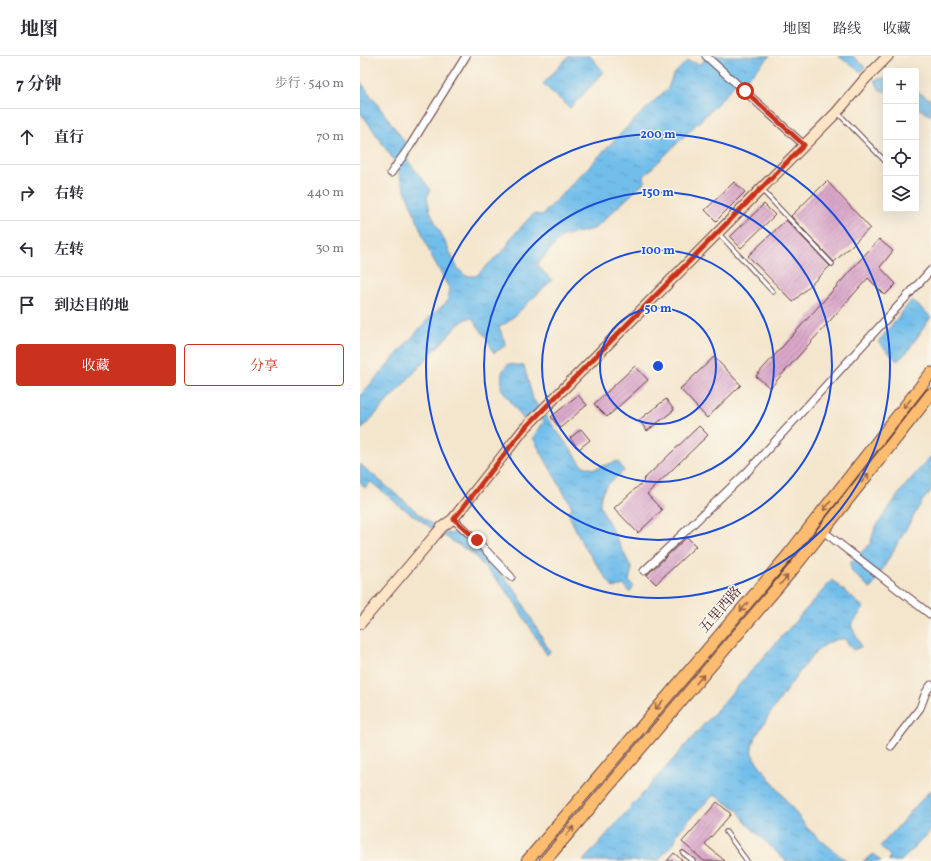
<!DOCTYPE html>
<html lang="zh">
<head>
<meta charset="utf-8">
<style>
  :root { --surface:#fff; --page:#f2f2f3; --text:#2b2b33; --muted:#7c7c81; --line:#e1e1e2; --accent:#c8321e }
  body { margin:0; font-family:Vollkorn,"Noto Serif SC",serif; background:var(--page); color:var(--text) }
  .controls { position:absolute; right:12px; top:12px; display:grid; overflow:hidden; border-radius:4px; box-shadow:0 4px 16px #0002 }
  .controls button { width:36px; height:36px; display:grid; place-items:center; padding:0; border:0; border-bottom:1px solid var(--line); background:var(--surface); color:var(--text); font:20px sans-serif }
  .stop { position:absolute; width:12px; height:12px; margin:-9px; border:3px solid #c8321e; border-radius:50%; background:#fff }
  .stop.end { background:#c8321e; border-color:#fff; box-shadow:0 1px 4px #0008 }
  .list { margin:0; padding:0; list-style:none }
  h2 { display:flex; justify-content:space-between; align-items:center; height:52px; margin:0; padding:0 16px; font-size:17px }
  h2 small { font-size:13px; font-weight:400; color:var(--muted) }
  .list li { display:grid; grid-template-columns:26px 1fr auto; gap:12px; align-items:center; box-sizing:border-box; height:56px; padding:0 16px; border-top:1px solid var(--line) }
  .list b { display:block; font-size:15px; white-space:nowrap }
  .list em { font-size:13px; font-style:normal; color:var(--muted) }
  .actions { display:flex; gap:8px; padding:12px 16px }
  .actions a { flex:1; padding:9px 0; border:1px solid var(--accent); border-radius:4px; text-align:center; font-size:14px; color:var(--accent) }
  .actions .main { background:var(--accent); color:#fff }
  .icon { flex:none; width:22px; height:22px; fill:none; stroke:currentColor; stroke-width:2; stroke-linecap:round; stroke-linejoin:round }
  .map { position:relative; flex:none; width:571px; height:805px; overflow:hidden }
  header { display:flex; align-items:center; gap:24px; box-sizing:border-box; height:56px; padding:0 20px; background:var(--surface); border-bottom:1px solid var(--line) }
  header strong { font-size:19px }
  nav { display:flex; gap:22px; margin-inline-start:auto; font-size:14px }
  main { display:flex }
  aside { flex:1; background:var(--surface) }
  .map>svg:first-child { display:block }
  .water { fill:url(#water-ripples); stroke:#5e6e8b }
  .building { fill:url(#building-hatch) }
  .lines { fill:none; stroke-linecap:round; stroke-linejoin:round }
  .lane-casing { stroke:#643d43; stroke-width:5.5 }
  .street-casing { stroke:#643d43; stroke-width:9 }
  .secondary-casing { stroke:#643d43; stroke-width:12 }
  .primary-casing { stroke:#643d43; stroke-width:13 }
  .lane { stroke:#fff; stroke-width:3.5 }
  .street { stroke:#fff; stroke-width:7 }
  .secondary { stroke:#fee5c5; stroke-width:10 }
  .primary { stroke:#fcbd6f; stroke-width:11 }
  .oneway { stroke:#9a664a }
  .route { stroke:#c8321e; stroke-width:5 }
  .ring { fill:none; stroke:#1d4ed8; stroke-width:2 }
  .labels { text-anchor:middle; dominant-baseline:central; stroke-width:3; stroke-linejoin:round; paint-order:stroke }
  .street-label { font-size:14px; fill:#4a1f2b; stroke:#fbf7ec }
  .centre { fill:#1d4ed8; stroke:#fbf7ec; stroke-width:2 }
  .ring-label { font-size:12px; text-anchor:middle; font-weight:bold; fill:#1d4ed8; stroke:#fbf7ec; stroke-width:3; stroke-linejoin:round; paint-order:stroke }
</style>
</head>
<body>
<header>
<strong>地图</strong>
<nav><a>地图</a><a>路线</a><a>收藏</a></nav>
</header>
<main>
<aside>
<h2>7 分钟<small>步行 · 540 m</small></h2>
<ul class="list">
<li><svg class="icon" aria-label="ahead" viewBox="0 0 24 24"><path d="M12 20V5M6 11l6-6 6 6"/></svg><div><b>直行</b></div><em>70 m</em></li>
<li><svg class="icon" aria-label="right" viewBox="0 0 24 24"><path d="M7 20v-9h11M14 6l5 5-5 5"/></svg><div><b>右转</b></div><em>440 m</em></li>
<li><svg class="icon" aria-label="left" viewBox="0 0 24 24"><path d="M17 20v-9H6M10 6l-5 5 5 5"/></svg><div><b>左转</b></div><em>30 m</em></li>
<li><svg class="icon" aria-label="arrive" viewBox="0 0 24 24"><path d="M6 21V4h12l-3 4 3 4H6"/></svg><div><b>到达目的地</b></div></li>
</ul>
<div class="actions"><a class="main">收藏</a><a>分享</a></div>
</aside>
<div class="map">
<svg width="571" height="805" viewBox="0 0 571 805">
  <defs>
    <pattern id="water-ripples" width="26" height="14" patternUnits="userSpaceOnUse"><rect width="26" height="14" fill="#71beeb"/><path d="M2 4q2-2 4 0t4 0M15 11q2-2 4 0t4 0" fill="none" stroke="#5f9abf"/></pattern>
    <pattern id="building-hatch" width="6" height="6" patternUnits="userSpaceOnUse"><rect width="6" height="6" fill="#daa8ca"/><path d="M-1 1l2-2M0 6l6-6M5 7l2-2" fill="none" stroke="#b388a4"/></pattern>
  </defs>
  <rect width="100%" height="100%" fill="#fbf7ec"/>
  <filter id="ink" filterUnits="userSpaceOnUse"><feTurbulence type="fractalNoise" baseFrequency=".025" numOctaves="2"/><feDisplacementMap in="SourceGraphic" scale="8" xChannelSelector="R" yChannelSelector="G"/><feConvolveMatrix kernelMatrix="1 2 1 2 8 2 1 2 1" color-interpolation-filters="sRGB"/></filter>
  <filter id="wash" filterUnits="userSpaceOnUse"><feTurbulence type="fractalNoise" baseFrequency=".012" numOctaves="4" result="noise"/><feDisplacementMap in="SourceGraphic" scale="16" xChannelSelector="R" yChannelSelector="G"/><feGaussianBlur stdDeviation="0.9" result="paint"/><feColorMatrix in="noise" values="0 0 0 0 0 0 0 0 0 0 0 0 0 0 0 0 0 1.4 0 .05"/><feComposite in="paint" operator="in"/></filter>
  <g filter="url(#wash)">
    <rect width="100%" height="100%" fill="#f4e6cd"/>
    <path class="water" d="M209 0H230L244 16 210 52 183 28Z
      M349 0H410L383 27 379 23 358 47 283 121 286 125 234 173 202 180 177 209 192 224 148 266 139 271 146 289 134 297 128 284 112 262 106 263 98 269 0 375V340L70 261 87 246 90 234 69 195 33 103 7 65 0 57V25L45 86 48 105 71 134 67 141 70 155 98 213 106 220H116L147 191 150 183 173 158 182 159 266 72 308 32 313 19 327 5 340 8Z
      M478 0H493L505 11 501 16Z
      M524 22 526 23V36L520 34 514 24Z
      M556 35 571 44V60L556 51Z
      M552 244 571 261 547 296 537 305 518 286Z
      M148 308 164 310 173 343 223 410 234 413 258 405 264 415C251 426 240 431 240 450L272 513 269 525 274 531 269 536 264 529 253 532 223 489 208 457 212 451 173 382 184 365 175 355 164 364 141 332 142 316Z
      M571 400V435L563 444 511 533 492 516 490 507 510 488 515 472 544 431Z
      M0 408 69 466 89 478 98 477 118 492 156 535 190 596 187 599 150 539 113 498 73 473 40 450 11 426 5 432 0 426Z
      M472 524 504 552 491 569 501 591 493 594 485 583C474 582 466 588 458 594 448 602 393 679 392 690 392 693 393 698 394 702L448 773 486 805H426L386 767 378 754 354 739 334 758 317 778 315 785 298 805H223Z
      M571 734V775L541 805H529L530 800 520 790C538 772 553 752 571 734Z
      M514 798 521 805H503Z"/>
    <g id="blocks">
      <path class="building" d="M467 125 510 172 474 206 431 160Z
        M374 126 385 136 356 165 345 154Z
        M404 148 415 159 381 192 370 181Z
        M426 164 470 210 433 246 388 200Z
        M519 183 533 195 520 211 536 228 525 239 508 222 410 332 396 320Z
        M354 301 381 329 347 362 320 333Z
        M275 310 288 324 247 361 234 348Z
        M218 339 227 349 200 372 191 361Z
        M306 343 314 354 287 375 279 364Z
        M339 370 348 379 287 438 302 454 278 477 254 452 284 425 283 424Z
        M221 373 230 384 219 393 210 382Z
        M327 481 336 490 296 528 287 519Z
        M357 746 371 758 345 788 365 805H344L322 786Z
        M314 797 323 805H307Z"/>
    </g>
  </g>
  <g filter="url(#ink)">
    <use href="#blocks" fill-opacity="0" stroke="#643d43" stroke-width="1"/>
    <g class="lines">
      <defs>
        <path id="lane" d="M478 57 526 106
          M401 133 472 208
          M359 178 413 236
          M366 776 387 805
          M323 797 333 805"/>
        <path id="street" d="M346 0 444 89
          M31 117 50 90 106 0
          M93 463 117 485 151 521
          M463 475 571 559
          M284 515 388 415 571 214
          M531 690 560 652 566 636 571 629"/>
        <path id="secondary" d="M0 568 82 471 93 463 164 373 477 56 505 23 528 0"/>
        <path id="primary" d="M167 805 428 499 571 317
          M185 805 434 512 571 338"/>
      </defs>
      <use href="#lane" class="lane-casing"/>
      <use href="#street" class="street-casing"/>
      <use href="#secondary" class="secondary-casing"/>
      <use href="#primary" class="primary-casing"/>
      <use href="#lane" class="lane"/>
      <use href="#street" class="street"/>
      <use href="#secondary" class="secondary"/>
      <use href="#primary" class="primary"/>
    </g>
    <defs><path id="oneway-shaft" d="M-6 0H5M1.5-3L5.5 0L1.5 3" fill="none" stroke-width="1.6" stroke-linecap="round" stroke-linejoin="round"/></defs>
    <g class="oneway">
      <use href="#oneway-shaft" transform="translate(547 348) rotate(128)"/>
      <use href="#oneway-shaft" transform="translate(505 422) rotate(-52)"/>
      <use href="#oneway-shaft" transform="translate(467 450) rotate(128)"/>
      <use href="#oneway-shaft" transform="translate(424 524) rotate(-50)"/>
      <use href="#oneway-shaft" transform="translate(384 551) rotate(131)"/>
      <use href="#oneway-shaft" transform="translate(340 623) rotate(-50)"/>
      <use href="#oneway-shaft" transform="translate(299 649) rotate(131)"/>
      <use href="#oneway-shaft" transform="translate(210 775) rotate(-50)"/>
    </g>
  </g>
  <g class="lines" filter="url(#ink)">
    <path class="route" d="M117 484 94 463 164 373 444 89 385 35"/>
  </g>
  <g class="ring">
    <circle cx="298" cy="310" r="58"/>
    <circle cx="298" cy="310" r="116"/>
    <circle cx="298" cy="310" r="174"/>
    <circle cx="298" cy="310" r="232"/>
  </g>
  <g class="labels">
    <g class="street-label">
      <text transform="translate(361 554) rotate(-49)">五里西路</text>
    </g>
  </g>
  <circle cx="298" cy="310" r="6" class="centre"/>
  <g class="ring-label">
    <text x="298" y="82">200 m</text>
    <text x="298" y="140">150 m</text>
    <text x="298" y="198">100 m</text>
    <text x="298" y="256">50 m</text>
  </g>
</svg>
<div class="controls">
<button>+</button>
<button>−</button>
<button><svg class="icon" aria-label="locate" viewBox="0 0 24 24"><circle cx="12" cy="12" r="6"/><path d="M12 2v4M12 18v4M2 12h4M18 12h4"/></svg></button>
<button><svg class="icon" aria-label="layers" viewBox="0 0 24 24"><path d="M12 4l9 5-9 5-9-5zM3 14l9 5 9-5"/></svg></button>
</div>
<div class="stop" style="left:385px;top:35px"></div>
<div class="stop end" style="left:117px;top:484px"></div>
</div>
</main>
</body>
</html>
